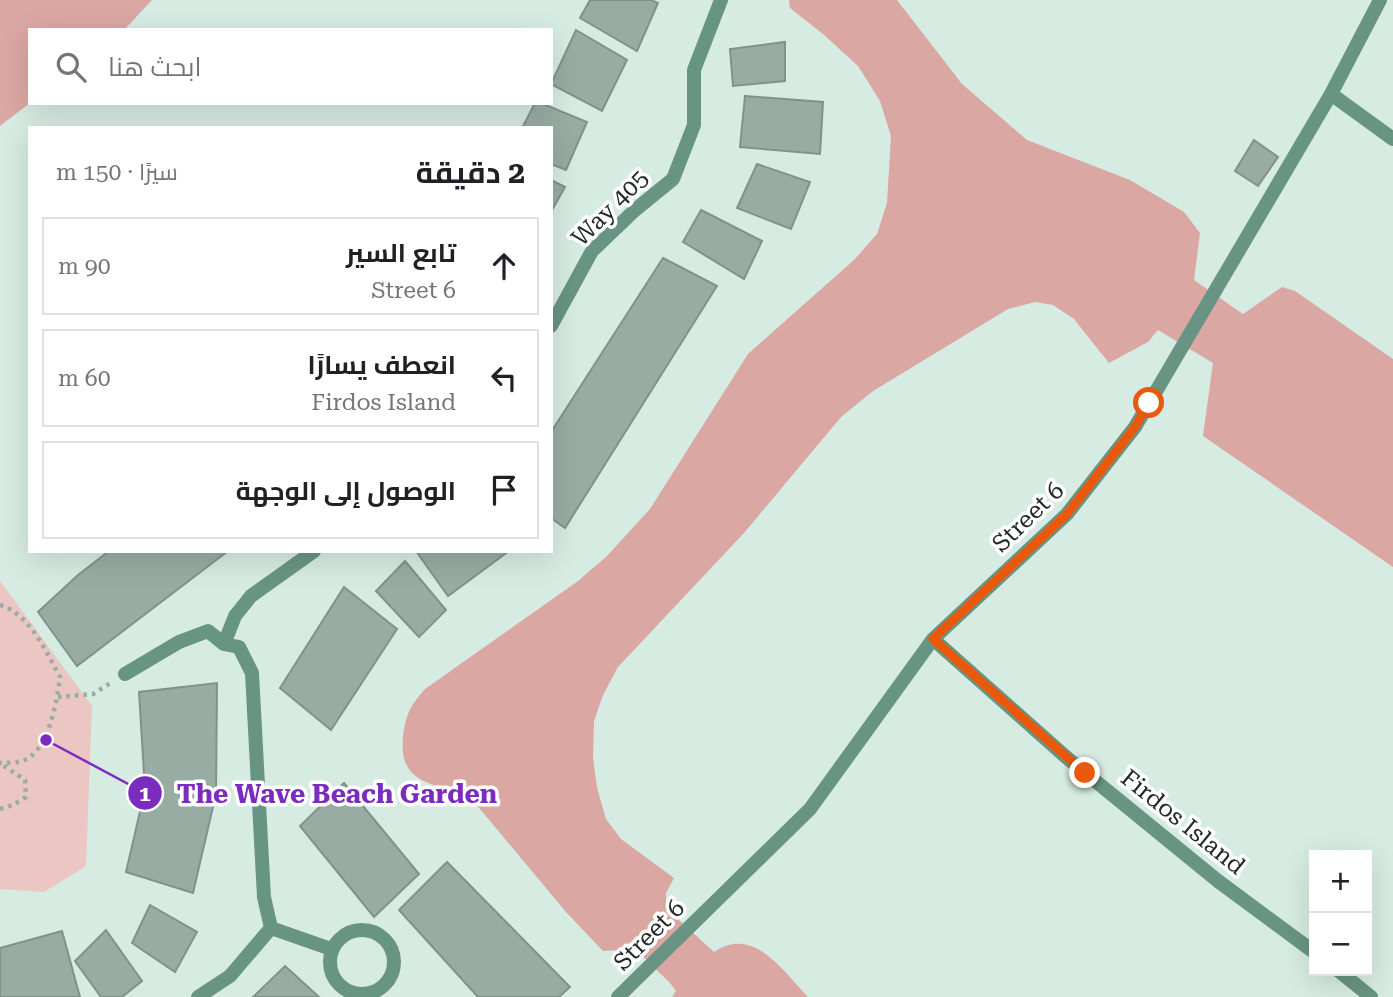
<!DOCTYPE html>
<html lang="ar">
<head>
<meta charset="utf-8">
<style>
  :root { --surface:#fff; --page:#f6f6f6; --text:#202124; --muted:#757577; --line:#e0e0e0 }
  body { margin:0; font-family:"Roboto Serif",Cairo,serif; background:var(--page); color:var(--text); direction:rtl }
  .controls { position:absolute; right:21px; bottom:21px; display:grid; overflow:hidden; border-radius:0px; box-shadow:0 7px 28px #0002 }
  .controls button { width:63px; height:63px; display:grid; place-items:center; padding:0; border:0; border-bottom:2px solid var(--line); background:var(--surface); color:var(--text); font:35px sans-serif }
  .stop { position:absolute; width:21px; height:21px; margin:-16px; border:5px solid #ea580c; border-radius:50%; background:#fff }
  .stop.end { background:#ea580c; border-color:#fff; box-shadow:0 2px 7px #0008 }
  .list { margin:0; padding:0; list-style:none }
  h2 { display:flex; justify-content:space-between; align-items:center; height:91px; margin:0; padding:0 28px; font-size:30px }
  h2 small { font-size:23px; font-weight:400; color:var(--muted) }
  .list li { display:grid; grid-template-columns:46px 1fr auto; gap:21px; align-items:center; box-sizing:border-box; height:98px; margin:0 14px 14px; padding:0 14px; border:2px solid var(--line); border-radius:0px }
  .list b { display:block; font-size:26px; white-space:nowrap }
  .list p { margin:0; font-size:23px; white-space:nowrap; color:var(--muted) }
  .list em { font-size:23px; font-style:normal; color:var(--muted) }
  .icon { flex:none; width:38px; height:38px; fill:none; stroke:currentColor; stroke-width:2; stroke-linecap:round; stroke-linejoin:round }
  .map { position:relative; flex:none; width:1393px; height:997px; overflow:hidden; direction:ltr }
  .search { position:absolute; background:var(--surface); box-shadow:0 7px 28px #0002; left:28px; top:28px; width:525px; height:77px; display:flex; align-items:center; gap:18px; box-sizing:border-box; padding:0 24px; border-radius:0px; color:var(--muted); font-size:26px }
  .panel { position:absolute; background:var(--surface); box-shadow:0 7px 28px #0002; left:28px; top:126px; width:525px; height:427px; border-radius:0px; direction:rtl }
  .map>svg:first-child { display:block }
  .green { fill:#ebc6c2 }
  .water { fill:#daa7a3 }
  .building { fill:#98aca4; stroke:#80938b; stroke-width:2 }
  .lines { fill:none; stroke-linecap:round; stroke-linejoin:round }
  .path { stroke:#9baca5; stroke-width:4.5; stroke-dasharray:3.5 5; stroke-linecap:butt }
  .minor { stroke:#689483; stroke-width:14 }
  .route { stroke:#ea580c; stroke-width:9 }
  .labels { text-anchor:middle; dominant-baseline:central; stroke-width:7; stroke-linejoin:round; paint-order:stroke }
  .street-label { font-size:24px; fill:#222a27; stroke:#fff }
  .leader { fill:none; stroke:#7b2cbf; stroke-width:2.5 }
  .callout-dot { fill:#7b2cbf; stroke:#fff; stroke-width:2.5 }
  .mark-label { font-size:21px; text-anchor:middle; font-weight:bold; fill:#fff }
  .callout-label { font-size:26px; text-anchor:middle; font-weight:bold; fill:#7b2cbf; stroke:#fff; stroke-width:7; stroke-linejoin:round; paint-order:stroke }
</style>
</head>
<body>
<div class="map">
<svg width="1393" height="997" viewBox="0 0 1393 997">
  <rect width="100%" height="100%" fill="#d6ebe2"/>
  <path class="green" d="M0 581 92 706 86 866 44 892 0 889Z"/>
  <path class="water" d="M0 0H152L124 30H30V103L0 126Z
    M789 0H897L962 84 1027 140 1130 180 1184 212 1200 233 1194 280 1243 314 1282 287 1295 291 1393 359V567L1203 436 1213 363 1158 330 1148 342 1109 363 1074 319 1053 305 1035 302 1008 309 873 391 841 417 744 533 618 667 603 695 594 721 593 757 597 788 606 819 621 839 674 878 666 893V908L714 952C754 925 783 971 808 997H672L676 991 670 983 629 943 621 950 603 951 566 912 475 803C471 800 467 795 462 793 456 789 448 789 441 787 413 780 400 768 403 737 406 714 410 706 425 689L578 581 606 557 650 509 748 354 854 260 877 234 887 203 891 136 880 101 858 66 823 34 790 8Z"/>
  <path class="building" d="M590 0H651L658 3 637 51 580 18Z
    M576 30 627 60 602 111 551 84Z
    M785 42V81L733 86 730 49Z
    M745 96 823 102 820 154 740 147Z
    M535 103H541L587 122 566 170 551 164V128H522Z
    M1254 140 1278 157 1258 186 1235 171Z
    M757 164 810 182 791 229 737 208Z
    M551 180 565 187 551 212Z
    M701 210 762 241 744 279 683 242Z
    M663 258 717 286 565 528 551 518V432Z
    M109 551H228L77 666 38 612 78 575Z
    M416 551H509L448 596Z
    M405 561 446 610 419 637 376 591Z
    M344 587 397 629 331 730 280 688Z
    M217 683 216 794 193 893 126 872 145 790 139 692Z
    M344 783 419 874 374 917 300 826Z
    M447 862 570 987 559 997H478L399 910Z
    M150 905 197 932 175 972 132 943Z
    M106 930 142 981 122 997H101L75 961Z
    M62 931 80 997H0V948Z
    M285 966 319 997H253Z"/>
  <g class="lines">
    <path class="path" d="M0 605C30 614 46 652 60 677 57 701 49 752 22 761 16 763 7 763 0 763
      M58 697 93 694 112 682
      M0 809 13 805 26 797 25 780 1 764"/>
    <path class="minor" d="M1331 94 1393 139
      M551 326 592 251 635 210 673 179 694 125V70L721 0
      M933 639 1066 757 1218 881 1314 952
      M224 644 235 616 251 596 314 551
      M125 674 179 642 208 631 224 644 239 647 252 673 264 897 271 928 230 976 198 997
      M271 928 331 949
      M330 962a32 32 0 1 1 64 0a32 32 0 1 1-64 0Z
      M1339 971 1371 997
      M618 997 810 809 933 639 1067 514 1135 427 1331 94 1380 0"/>
  </g>
  <g class="lines">
    <path class="route" d="M1085 773 933 639 1067 514 1135 427 1149 403"/>
  </g>
  <g class="labels">
    <g class="street-label">
      <text transform="translate(610 208) rotate(-45)">Way 405</text>
      <text transform="translate(1028 517) rotate(-44)">Street 6</text>
      <text transform="translate(1183 822) rotate(39)">Firdos Island</text>
      <text transform="translate(649 935) rotate(-45)">Street 6</text>
    </g>
  </g>
  <path class="leader" d="M46 740L145 793"/>
  <g class="callout-dot">
    <circle cx="46" cy="740" r="7"/>
    <circle cx="145" cy="793" r="18"/>
  </g>
  <g class="mark-label">
    <text x="145" y="801">1</text>
  </g>
  <g class="callout-label">
    <text x="337" y="803">The Wave Beach Garden</text>
  </g>
</svg>
<div class="controls">
<button>+</button>
<button>−</button>
</div>
<div class="stop" style="left:1149px;top:403px"></div>
<div class="stop end" style="left:1085px;top:773px"></div>
<div class="search"><svg class="icon" aria-label="search" viewBox="0 0 24 24"><circle cx="10" cy="10" r="6"/><path d="M15 15l6 6"/></svg>ابحث هنا</div>
<section class="panel">
<h2>2 دقيقة<small>سيرًا · 150 m</small></h2>
<ul class="list">
<li><svg class="icon" aria-label="ahead" viewBox="0 0 24 24"><path d="M12 20V5M6 11l6-6 6 6"/></svg><div><b>تابع السير</b><p>Street 6</p></div><em>90 m</em></li>
<li><svg class="icon" aria-label="left" viewBox="0 0 24 24"><path d="M17 20v-9H6M10 6l-5 5 5 5"/></svg><div><b>انعطف يسارًا</b><p>Firdos Island</p></div><em>60 m</em></li>
<li><svg class="icon" aria-label="arrive" viewBox="0 0 24 24"><path d="M6 21V4h12l-3 4 3 4H6"/></svg><div><b>الوصول إلى الوجهة</b></div></li>
</ul>
</section>
</div>
</body>
</html>
